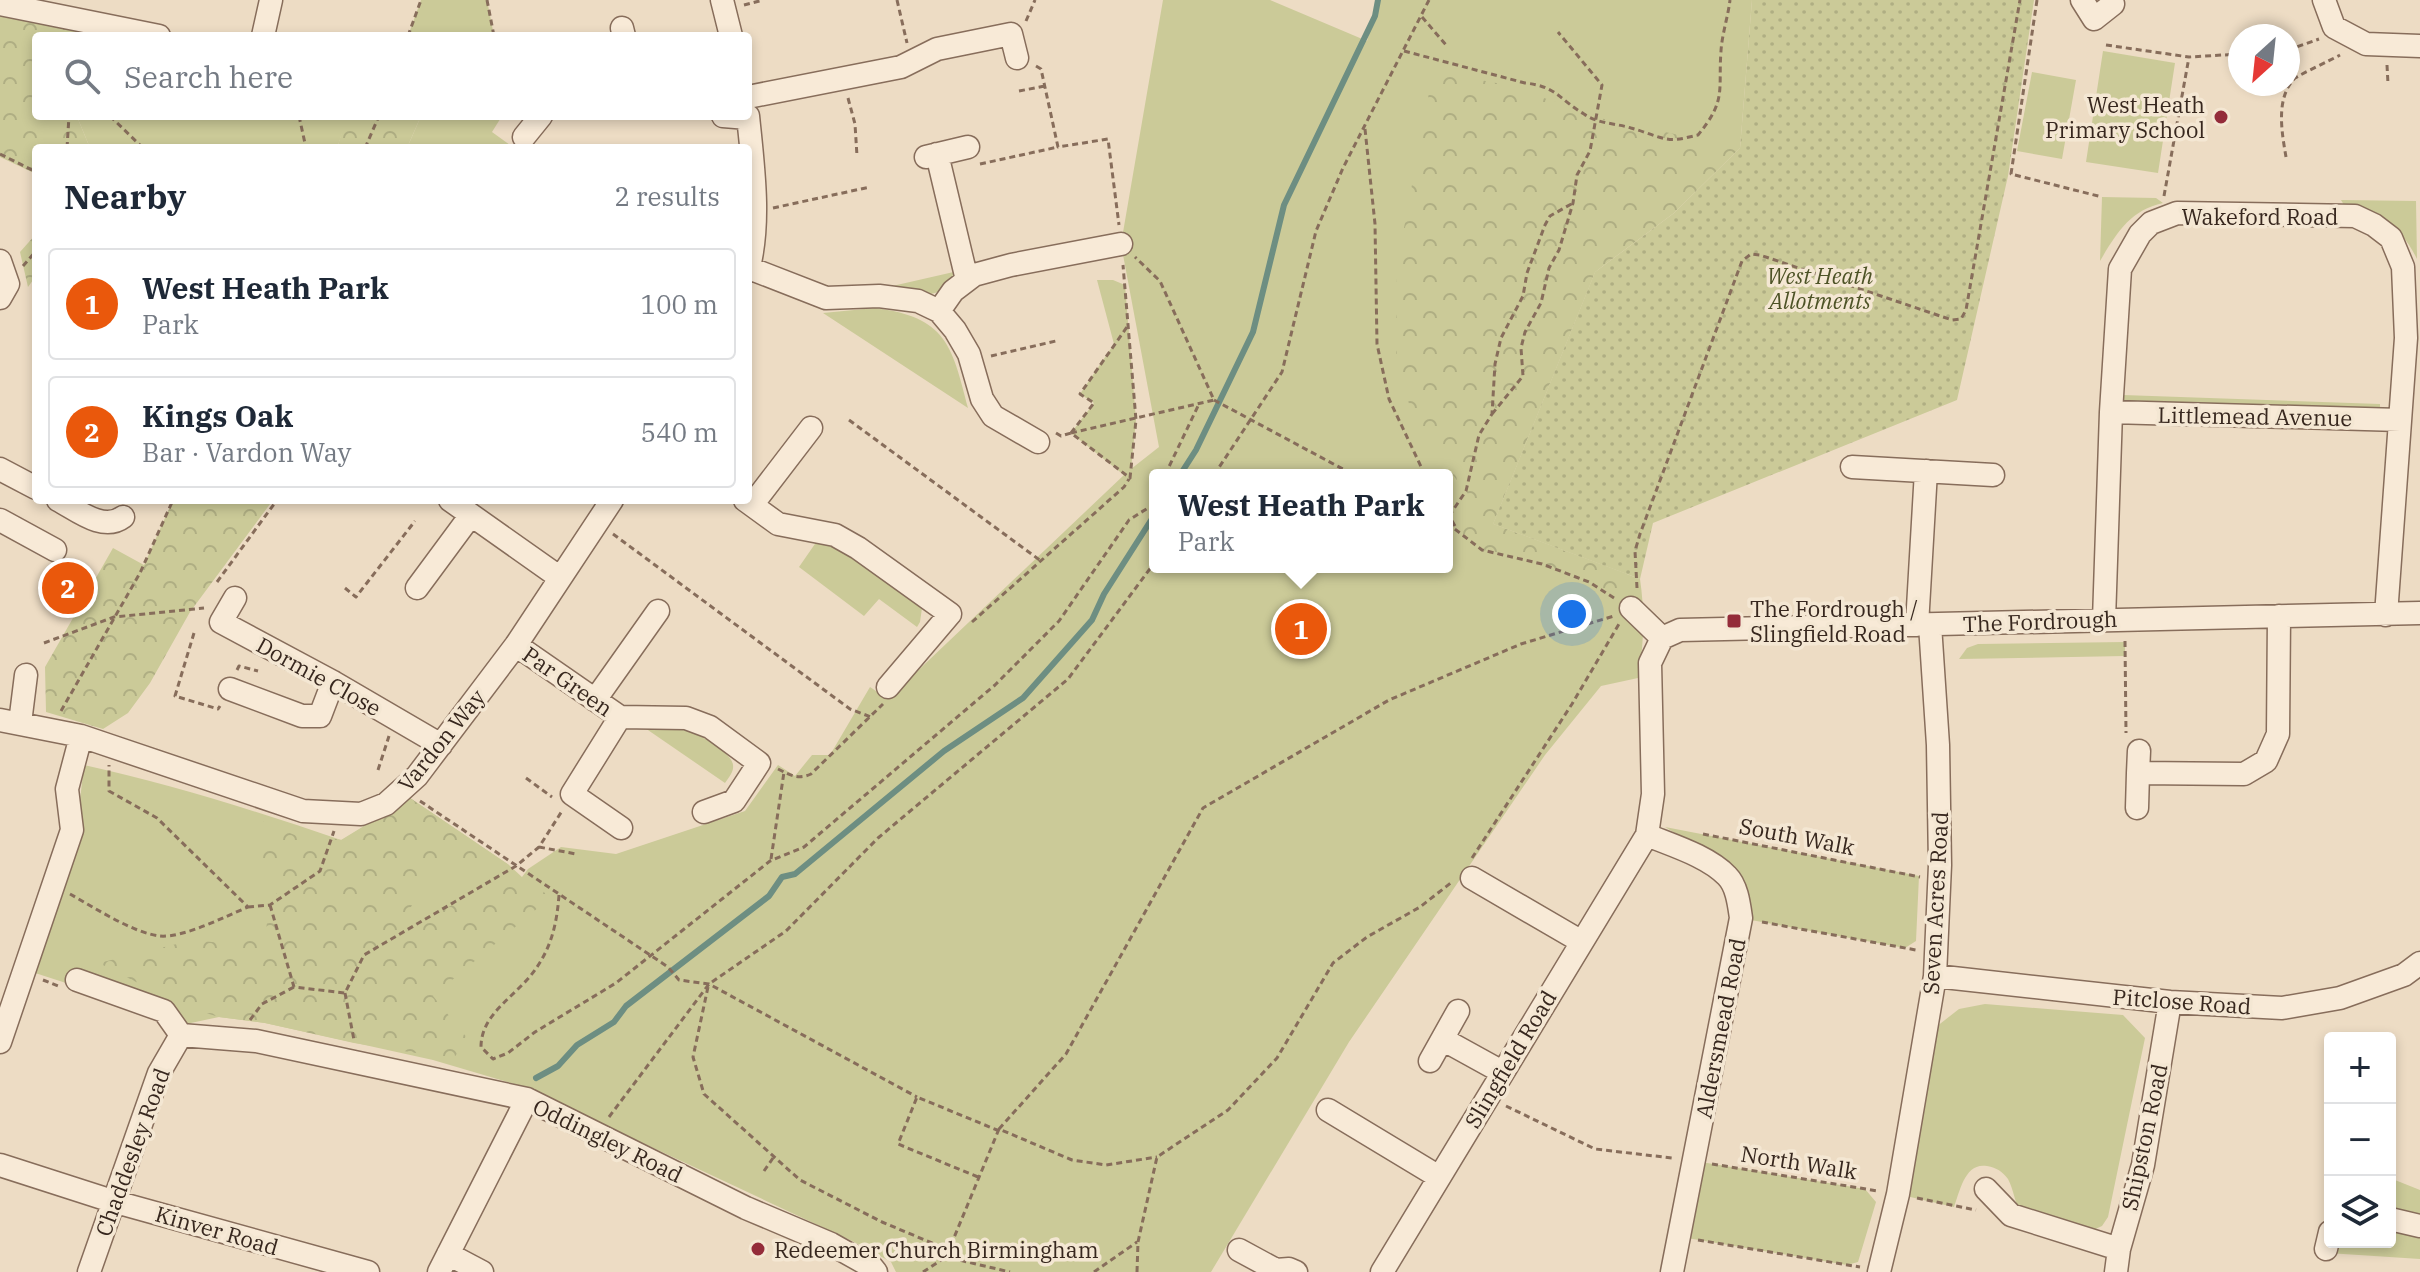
<!DOCTYPE html>
<html lang="en">
<head>
<meta charset="utf-8">
<style>
  :root { --surface:#fff; --page:#f2f2f3; --text:#1f2937; --muted:#747a83; --line:#e0e1e3; --accent:#ea580c }
  body { margin:0; font-family:"IBM Plex Serif",serif; background:var(--page); color:var(--text) }
  .controls { position:absolute; right:24px; bottom:24px; display:grid; overflow:hidden; border-radius:8px; box-shadow:0 4px 12px #0003 }
  .controls button { width:72px; height:72px; display:grid; place-items:center; padding:0; border:0; border-bottom:2px solid var(--line); background:var(--surface); color:var(--text); font:40px sans-serif }
  .compass { position:absolute; left:2228px; top:24px; width:72px; height:72px; border-radius:50%; background:var(--surface); box-shadow:0 4px 12px #0003; rotate:207deg }
  .you { position:absolute; left:1572px; top:614px; width:28px; height:28px; margin:-20px; border:6px solid #fff; border-radius:50%; background:#1a73e8; box-shadow:0 0 0 12px #1a73e833 }
  .badge { display:grid; place-items:center; width:52px; height:52px; border-radius:50%; background:var(--accent); color:#fff; font-size:26px; font-weight:700 }
  .pin { position:absolute; translate:-50% -50%; border:4px solid #fff; box-shadow:0 2px 8px #0006 }
  .popup { position:absolute; left:1149px; top:469px; width:304px; height:104px; box-sizing:border-box; display:grid; place-content:center; border-radius:8px; background:var(--surface); filter:drop-shadow(0 2px 6px #0005); font-size:26px; white-space:nowrap; color:var(--muted) }
  .popup b { font-size:30px; color:var(--text) }
  .popup::after { content:''; position:absolute; left:50%; top:100%; margin-left:-16px; border:16px solid transparent; border-top-color:var(--surface) }
  .list { margin:0; padding:0; list-style:none }
  h2 { display:flex; justify-content:space-between; align-items:center; height:104px; margin:0; padding:0 32px; font-size:34px }
  h2 small { font-size:26px; font-weight:400; color:var(--muted) }
  .list li { display:grid; grid-template-columns:52px 1fr auto; gap:24px; align-items:center; box-sizing:border-box; height:112px; margin:0 16px 16px; padding:0 16px; border:2px solid var(--line); border-radius:8px }
  .list b { display:block; font-size:30px; white-space:nowrap }
  .list p { margin:0; font-size:26px; white-space:nowrap; color:var(--muted) }
  .list em { font-size:26px; font-style:normal; color:var(--muted) }
  .icon { flex:none; width:44px; height:44px; fill:none; stroke:currentColor; stroke-width:2; stroke-linecap:round; stroke-linejoin:round }
  .map { position:relative; flex:none; width:2420px; height:1272px; overflow:hidden }
  .search { position:absolute; background:var(--surface); box-shadow:0 4px 12px #0003; left:32px; top:32px; width:720px; height:88px; display:flex; align-items:center; gap:20px; box-sizing:border-box; padding:0 28px; border-radius:8px; color:var(--muted); font-size:30px }
  .panel { position:absolute; background:var(--surface); box-shadow:0 4px 12px #0003; left:32px; top:144px; width:720px; height:360px; border-radius:8px }
  .map>svg:first-child { display:block }
  .green { fill:#cbca98; fill-rule:evenodd }
  .forest { fill:url(#forest-crowns) }
  .garden { fill:url(#garden-dots) }
  .lines { fill:none; stroke-linecap:round; stroke-linejoin:round }
  .stream { stroke:#6d8e82; stroke-width:6 }
  .minor-casing { stroke:#876d5b; stroke-width:25 }
  .path { stroke:#876d5b; stroke-width:3; stroke-dasharray:6 4; stroke-linecap:butt }
  .minor { stroke:#f8ead7; stroke-width:22 }
  .poi-dot { fill:#942c3a; stroke:#f4e7d3; stroke-width:3 }
  .labels { text-anchor:middle; dominant-baseline:central; stroke-width:7; stroke-linejoin:round; paint-order:stroke }
  .poi-label { font-size:22px; fill:#37271e; stroke:#f4e7d3; text-anchor:start }
  .street-label { font-size:22px; fill:#37271e; stroke:#f4e7d3 }
  .park-label { font-size:22px; font-style:italic; fill:#4d5326; stroke:#f4e7d3 }
</style>
</head>
<body>
<div class="map">
<svg width="2420" height="1272" viewBox="0 0 2420 1272">
  <defs>
    <pattern id="forest-crowns" width="20" height="18" patternUnits="userSpaceOnUse" patternTransform="scale(2)"><rect width="20" height="18" fill="#cbca98"/><path d="M2 6a3 3 0 1 1 6 0M12 15a3 3 0 1 1 6 0" fill="none" stroke="#afae83"/></pattern>
    <pattern id="garden-dots" width="8" height="8" patternUnits="userSpaceOnUse" patternTransform="scale(2)"><rect width="8" height="8" fill="#cbca98"/><path d="M2 2h.1M6 6h.1" fill="none" stroke="#afae83" stroke-width="1.8" stroke-linecap="round"/></pattern>
  </defs>
  <rect width="100%" height="100%" fill="#eddcc4"/>
  <path class="green" d="M421 0H487L494 36H408Z
    M1163 0H1270L1367 41 1379 0H1752L1740 148 1595 272 1493 524 1640 579C1645 613 1644 645 1638 678L1601 686 1545 755 1349 1042 1211 1272H896L891 1262 854 1242 521 1086 433 1060 265 1023 219 1017 186 1024 73 971 66 983 32 972 76 835 84 765C171 784 256 811 341 840L410 798 509 865 522 877 528 869 561 847 616 854 745 811 778 765 795 776 812 755H830L870 687 888 699 1124 475 1071 433 1094 403 1080 394 1114 344 1097 280H1113L1125 285 1136 420 1131 469 1159 447 1121 244ZM1155 475H1447V567H1155Z
    M2103 51 2175 63 2158 173 2086 162Z
    M2032 72 2076 80 2062 159 2017 151Z
    M84 116H319L347 119 337 148H90L78 119Z
    M421 116H502L492 132 514 148H407Z
    M2102 197 2156 198 2163 203C2130 210 2116 234 2100 261Z
    M2341 200 2416 201 2417 259C2399 222 2380 218 2344 205Z
    M958 271C935 305 924 294 888 287Z
    M875 308C946 317 952 345 968 408L823 313Z
    M2123 395 2380 404V417L2123 410Z
    M817 541C844 548 860 565 882 579 897 589 911 593 922 608L920 622 917 627 879 599 864 616 799 567Z
    M2125 642V656L1959 659 1967 648 1978 644Z
    M679 727C692 730 732 751 733 765 734 772 729 777 725 783L645 728Z
    M1665 827 1919 876 1916 941 1905 948 1751 920 1715 857Z
    M1985 1004 2123 1015 2145 1038 2108 1217 2102 1226 2091 1231 2022 1215C2014 1202 2014 1190 2008 1179 2002 1171 1997 1168 1987 1166 1965 1162 1960 1191 1954 1207L1906 1196 1936 1027 1959 1009Z
    M1701 1162 1865 1189 1876 1202 1858 1262 1847 1265 1687 1238Z
    M2390 1178 2420 1190V1218L2390 1211Z
    M2390 1228 2420 1235V1259L2328 1253 2331 1242H2390Z"/>
  <path class="forest" d="M0 15 101 36H36V116H84L78 119 90 148H36V174L0 157Z
    M1448 74 1507 85 1604 119 1740 148 1674 213 1595 272 1493 524 1627 574 1631 608 1589 582 1542 564 1482 550 1457 529 1477 505 1415 428 1396 352 1397 266 1430 87Z
    M319 116H421L407 148H337L346 119Z
    M36 234V276L28 287 20 252Z
    M173 500H273L190 612 150 683 128 713 103 729 46 712 45 667 113 548 144 565Z
    M410 798 509 865 442 857 401 923 483 895 521 877 551 897 433 996 468 1039 453 1059 354 1043 265 1023 219 1017 183 1006 99 963 193 940 231 944 246 932 266 936C266 914 273 899 284 880L259 854V820L316 844 329 838 342 840Z"/>
  <path class="garden" d="M1752 0H2034L2008 176 1957 400 1653 523 1640 579 1493 524 1595 272 1674 213 1740 148Z"/>
  <g class="lines">
    <path class="stream" d="M1180 475 1196 450 1253 332 1284 205 1375 16 1378 0
      M536 1078 558 1066 577 1045 614 1022 626 1006 769 896 782 877 795 874 944 751 1023 698 1092 620 1104 594 1155 514"/>
    <defs>
      <path id="minor" d="M722 0 731 36
        M2082 0 2094 19 2113 4
        M2324 0 2334 27 2366 44 2420 46
        M0 4 159 36
        M622 28 624 36
        M263 36 271 0
        M748 97 901 67 937 49 1011 34 1017 58
        M723 116 748 118
        M748 116C753 166 761 222 748 271
        M524 137 541 116
        M937 154 967 280
        M926 157 968 147
        M0 261 8 284 0 298
        M749 268 826 298 879 296 918 301 939 311
        M2111 412 2400 420
        M1038 442 993 416 982 399 969 354 955 330 939 311 953 291 974 275 1011 265 1121 244
        M1852 467 1993 475
        M0 469 36 488
        M58 500C77 510 103 532 123 517
        M450 500 559 577
        M745 500 778 524 835 535 858 548 950 614 888 687
        M752 505 811 428
        M0 520 55 550
        M417 588 471 515
        M235 598 221 622 333 682 441 745
        M1631 608 1662 638
        M2104 620 2111 412 2120 269 2140 234 2151 223 2177 213 2355 216 2374 225 2391 238 2403 267 2406 338 2386 615
        M1917 625 1926 471
        M1662 638 1680 630 2420 613
        M516 645 620 717 686 718 710 727 759 763 734 801 704 812
        M230 689 302 716H320L333 682
        M595 700 658 611
        M620 717 572 794 621 828
        M0 720 81 736 303 811 361 814 386 804 417 776 516 645 612 500
        M20 723 26 675
        M2139 751 2138 773 2244 774 2266 761 2278 734 2279 616
        M2137 808 2138 773
        M1647 835C1671 845 1708 856 1727 876 1737 886 1739 904 1741 918L1672 1272
        M1472 878 1582 942
        M1935 976 2170 1002 2282 1008 2340 998 2404 975 2420 963
        M77 980 164 1011 181 1035
        M181 1035 256 1041 527 1099 746 1208 831 1244 872 1267 876 1272
        M1444 1040 1502 1072
        M0 1042 72 830 67 789 81 736
        M1430 1061 1458 1011
        M1328 1110 1439 1177
        M0 1165 112 1201 368 1272
        M1986 1189 2011 1215 2119 1249
        M2390 1219 2420 1226
        M2326 1249 2330 1232
        M1239 1250 1276 1270 1289 1269 1296 1272
        M448 1254 482 1272
        M89 1272 159 1073 181 1035
        M439 1272 527 1099
        M1382 1272 1647 835 1653 794 1650 663 1662 638
        M1879 1272 1898 1194 1935 976 1940 865 1938 745 1930 625
        M2116 1272 2119 1249 2143 1165 2170 1002"/>
    </defs>
    <use href="#minor" class="minor-casing"/>
    <path class="path" d="M487 0 494 36
      M897 0 907 43
      M2037 0 2011 174 2102 197
      M744 5 763 0
      M1422 17 1446 45
      M1026 21 1035 0
      M408 36 421 0
      M2106 45 2189 57 2240 54
      M2288 50 2319 39
      M1404 51 1525 83C1556 86 1560 100 1584 114 1598 124 1615 123 1631 128 1643 131 1655 137 1667 139 1677 141 1688 137 1698 135 1727 100 1718 90 1721 51 1722 34 1728 17 1730 0
      M2387 65 2388 84
      M1036 66 1041 69 1058 147 1108 139 1119 225
      M1019 91 1045 86
      M848 98 855 124 857 156
      M110 116 143 148
      M299 116 306 148
      M1365 129 1375 224 1377 344 1389 399 1425 475
      M67 148 69 116
      M365 148 379 116
      M0 154 36 172
      M2286 157C2282 133 2275 98 2295 78 2301 74 2331 60 2340 55
      M980 164 1058 147
      M2164 196 2189 57
      M773 208 870 187
      M23 266 36 251
      M991 356 1056 341
      M1214 400 1354 475
      M1492 414 1523 376 1521 348 1525 332 1541 303 1549 268 1559 250 1573 203 1577 175 1590 151 1602 85 1558 32
      M849 420 1041 561
      M1056 433 1061 436 1071 433 1130 478 1136 420 1123 265
      M1071 433 1214 400 1160 281 1135 257
      M1071 433 1094 403 1080 394 1127 327
      M1165 475 1199 404
      M1214 475 1282 372 1316 231 1343 168 1429 0
      M1447 512 1455 526
      M1449 516 1466 491 1479 435 1492 414 1495 364 1501 338 1523 296 1527 273 1545 225 1550 216 1573 203
      M1447 523 1482 550 1542 564 1589 582 1614 598
      M613 534 850 709 871 717
      M217 582 277 500
      M345 588 356 597 415 521
      M1637 588 1635 551 1640 534 1742 261 1751 254 1760 255 1952 320 1961 319 1966 310 2020 0
      M972 622 1124 487 1129 479
      M194 633 175 696 218 709 220 706
      M2125 641 2126 733
      M44 643 114 617 204 608
      M237 670 239 666 258 671
      M61 711 140 573 173 500
      M778 769C790 775 798 780 811 774L883 704
      M378 770 389 736
      M526 778 552 797
      M420 801 668 967 679 980 709 984 917 1097
      M1703 834 1920 877
      M539 847 576 854
      M1472 858 1572 704 1619 624
      M771 859 784 772
      M70 894C95 908 133 933 160 936 184 938 226 916 248 907L157 818 109 791V765
      M559 895C557 922 552 945 537 967 518 996 481 1012 481 1047L493 1059 508 1053 535 1032 616 983 770 861 804 847 995 685 1059 621 1129 520 1151 506 1155 497
      M270 905 294 987 345 993 364 955 516 866 539 847 562 811
      M248 907 270 905 320 871 334 831
      M1762 922 1916 950
      M43 980 58 986
      M708 987 693 1057 704 1094 800 1180 882 1222 932 1243 946 1257 1010 1272
      M345 993 354 1040
      M250 1020 262 1004 294 987
      M1506 1106 1595 1149 1672 1158
      M609 1117 709 984 786 931 878 838 1068 679 1155 562
      M999 1129 1066 1054 1203 808 1389 700 1521 644 1614 616
      M1712 1164 1878 1191
      M764 1171 773 1158
      M978 1177 898 1144 917 1097 997 1130
      M1917 1198 1976 1210
      M1698 1240 1860 1267
      M923 1272 946 1257 999 1129 1072 1160 1106 1165 1157 1157
      M1094 1272 1137 1242
      M1137 1272 1138 1242 1157 1157 1228 1110 1277 1058 1333 963 1367 937 1420 907 1452 882"/>
    <use href="#minor" class="minor"/>
  </g>
  <g class="poi-dot">
    <circle cx="2221" cy="117" r="8"/>
    <rect x="1726" y="613" width="16" height="16" rx="4"/>
    <circle cx="758" cy="1249" r="8"/>
  </g>
  <g class="labels">
    <g class="poi-label">
      <text x="2205" y="104" text-anchor="end">West Heath<tspan x="2205" dy="25">Primary School</tspan></text>
      <text x="1750" y="608">The Fordrough /<tspan x="1750" dy="25">Slingfield Road</tspan></text>
      <text x="774" y="1249">Redeemer Church Birmingham</text>
    </g>
    <g class="street-label">
      <text x="2260" y="216">Wakeford Road</text>
      <text transform="translate(2255 416) rotate(1)">Littlemead Avenue</text>
      <text transform="translate(2040 621) rotate(-2)">The Fordrough</text>
      <text transform="translate(319 676) rotate(29)">Dormie Close</text>
      <text transform="translate(568 681) rotate(35)">Par Green</text>
      <text transform="translate(441 740) rotate(-51)">Vardon Way</text>
      <text transform="translate(1797 836) rotate(11)">South Walk</text>
      <text transform="translate(1935 903) rotate(-87)">Seven Acres Road</text>
      <text transform="translate(2182 1001) rotate(4)">Pitclose Road</text>
      <text transform="translate(1720 1028) rotate(-79)">Aldersmead Road</text>
      <text transform="translate(1510 1059) rotate(-59)">Slingfield Road</text>
      <text transform="translate(2144 1137) rotate(-78)">Shipston Road</text>
      <text transform="translate(608 1140) rotate(26)">Oddingley Road</text>
      <text transform="translate(132 1152) rotate(-70)">Chaddesley Road</text>
      <text transform="translate(1799 1162) rotate(9)">North Walk</text>
      <text transform="translate(217 1230) rotate(16)">Kinver Road</text>
    </g>
    <g class="park-label">
      <text x="1820" y="275">West Heath<tspan x="1820" dy="25">Allotments</tspan></text>
    </g>
  </g>
</svg>
<div class="controls">
<button>+</button>
<button>−</button>
<button><svg class="icon" aria-label="layers" viewBox="0 0 24 24"><path d="M12 4l9 5-9 5-9-5zM3 14l9 5 9-5"/></svg></button>
</div>
<svg class="compass" viewBox="-18 -18 36 36"><path d="M0-13l5 13h-10z" fill="#e53935"/><path d="M0 13l5-13h-10z" fill="#747a83"/></svg>
<div class="you"></div>
<div class="pin badge" style="left:1301px;top:629px">1</div>
<div class="popup"><b>West Heath Park</b>Park</div>
<div class="pin badge" style="left:68px;top:588px">2</div>
<div class="search"><svg class="icon" aria-label="search" viewBox="0 0 24 24"><circle cx="10" cy="10" r="6"/><path d="M15 15l6 6"/></svg>Search here</div>
<section class="panel">
<h2>Nearby<small>2 results</small></h2>
<ul class="list">
<li><span class="badge">1</span><div><b>West Heath Park</b><p>Park</p></div><em>100 m</em></li>
<li><span class="badge">2</span><div><b>Kings Oak</b><p>Bar · Vardon Way</p></div><em>540 m</em></li>
</ul>
</section>
</div>
</body>
</html>
